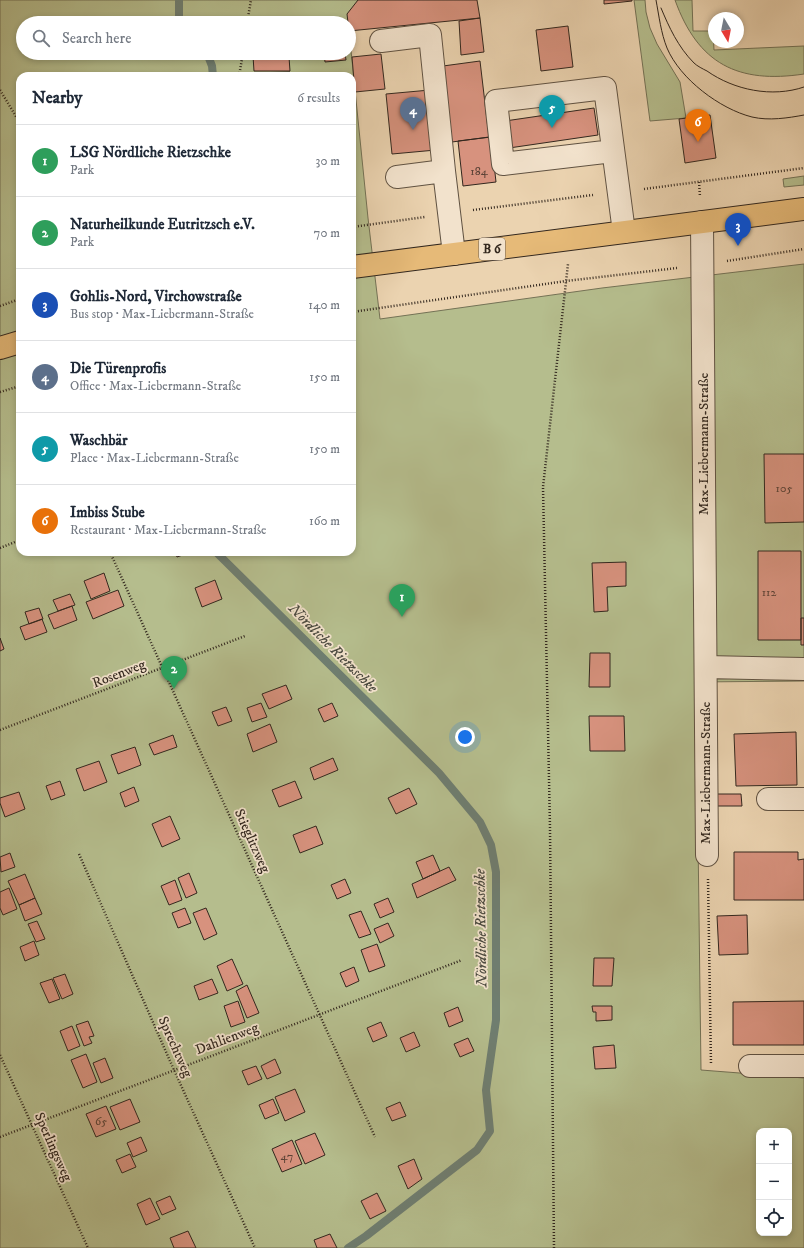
<!DOCTYPE html>
<html lang="en">
<head>
<meta charset="utf-8">
<style>
  :root { --surface:#fff; --page:#f6f6f7; --text:#1f2937; --muted:#747a83; --line:#e0e1e3; --accent:#8f2418 }
  body { margin:0; font-family:"IM FELL DW Pica",serif; background:var(--page); color:var(--text) }
  .controls { position:absolute; right:12px; bottom:12px; display:grid; overflow:hidden; border-radius:8px; box-shadow:0 2px 6px #0003 }
  .controls button { width:36px; height:36px; display:grid; place-items:center; padding:0; border:0; border-bottom:1px solid var(--line); background:var(--surface); color:var(--text); font:20px sans-serif }
  .compass { position:absolute; left:708px; top:12px; width:36px; height:36px; border-radius:50%; background:var(--surface); box-shadow:0 2px 6px #0003; rotate:170deg }
  .you { position:absolute; left:465px; top:737px; width:14px; height:14px; margin:-10px; border:3px solid #fff; border-radius:50%; background:#1a73e8; box-shadow:0 0 0 6px #1a73e833 }
  .badge { display:grid; place-items:center; width:26px; height:26px; border-radius:50%; background:var(--accent); color:#fff; font-size:13px; font-weight:700 }
  .pin { position:absolute; translate:-50% -33px; filter:drop-shadow(0 1px 2px #0008) }
  .pin::after { content:''; position:absolute; top:21px; width:14px; height:12px; background:inherit; clip-path:polygon(0 0,100% 0,50% 100%) }
  .list { margin:0; padding:0; list-style:none }
  h2 { display:flex; justify-content:space-between; align-items:center; height:52px; margin:0; padding:0 16px; font-size:17px }
  h2 small { font-size:13px; font-weight:400; color:var(--muted) }
  .list li { display:grid; grid-template-columns:26px 1fr auto; gap:12px; align-items:center; box-sizing:border-box; height:72px; padding:0 16px; border-top:1px solid var(--line) }
  .list b { display:block; font-size:15px; white-space:nowrap }
  .list p { margin:0; font-size:13px; white-space:nowrap; color:var(--muted) }
  .list em { font-size:13px; font-style:normal; color:var(--muted) }
  .icon { flex:none; width:22px; height:22px; fill:none; stroke:currentColor; stroke-width:2; stroke-linecap:round; stroke-linejoin:round }
  .map { position:relative; flex:none; width:804px; height:1248px; overflow:hidden }
  .search { position:absolute; background:var(--surface); box-shadow:0 2px 6px #0003; left:16px; top:16px; width:340px; height:44px; display:flex; align-items:center; gap:10px; box-sizing:border-box; padding:0 14px; border-radius:22px; color:var(--muted); font-size:15px }
  .panel { position:absolute; background:var(--surface); box-shadow:0 2px 6px #0003; left:16px; top:72px; width:340px; height:484px; border-radius:12px }
  .map>svg:first-child { display:block }
  .green { fill:#b5bd8d; stroke:#747256; fill-rule:evenodd }
  .lines { fill:none; stroke-linecap:round; stroke-linejoin:round }
  .stream { stroke:#6f7e71; stroke-width:8 }
  .building { fill:#d7927e; stroke:#32271e }
  .minor-casing { stroke:#605242; stroke-width:24 }
  .major-casing { stroke:#32271e; stroke-width:24 }
  .path { stroke:#32271e; stroke-width:2.5; stroke-dasharray:1 2; stroke-linecap:butt }
  .minor { stroke:#f2e2cc; stroke-width:22 }
  .major { stroke:#e6ba78; stroke-width:22 }
  .tram { stroke:#32271e; stroke-width:1 }
  .labels { text-anchor:middle; dominant-baseline:central; stroke-width:3.5; stroke-linejoin:round; paint-order:stroke }
  .number-label { font-size:12px; fill:#5b4236 }
  .shield { fill:#f2e2cc; stroke:#6c5f52; stroke-width:1 }
  .shield-label { font-size:13px; font-weight:bold; fill:#32271e }
  .street-label { font-size:14px; fill:#32271e; stroke:#f2e2cc }
  .water-label { font-size:15px; font-style:italic; fill:#4c4b41; stroke:#f2e2cc }
</style>
</head>
<body>
<div class="map">
<svg width="804" height="1248" viewBox="0 0 804 1248">
  <rect width="100%" height="100%" fill="#ebd3b0"/>
  <filter id="stains"><feTurbulence type="fractalNoise" baseFrequency=".005" numOctaves="4"/><feColorMatrix values="0 0 0 0 .2 0 0 0 0 .09 0 0 0 0 .02 0 0 0 .5 -.17"/></filter>
  <radialGradient id="worn" r=".72"><stop offset=".6" stop-color="#630" stop-opacity="0"/><stop offset="1" stop-color="#630" stop-opacity=".3"/></radialGradient>
  <path class="green" d="M0 0H358L348 23H23V53H349V31L368 218 380 319 602 288 804 264V681L696 682 701 1070 804 1078V1248H0ZM20 76H352V552H20ZM759 1131H789V1233H759Z
    M634 0H645L646 12 650 28 657 44 680 82 686 118 650 121Z
    M675 0H692L693 31H713L714 50 804 46V74C738 84 698 64 675 0Z
    M804 176V185L784 187 783 179Z"/>
  <g class="lines">
    <path class="stream" d="M179 0V21L181 23
      M207 53 212 66 213 76
      M216 552 439 773 480 822 491 845 496 872V1020L486 1090 490 1131 477 1150 366 1236 348 1248"/>
  </g>
  <path class="building" d="M358 0H477L480 18 349 31 347 14Z
    M604 0H632V1L604 4Z
    M480 18 484 52 461 55 459 21Z
    M568 26 573 67 541 71 536 30Z
    M324 53H345L346 60 325 62Z
    M381 54 385 89 355 92 352 57Z
    M253 56 289 57 290 71H254Z
    M480 61 489 137 452 142 443 66Z
    M290 72V76H252V73Z
    M430 90 436 150 392 154 386 94Z
    M594 108 598 135 509 148 505 121Z
    M710 115 716 158 685 163 679 119Z
    M491 137 496 182 463 186 458 141Z
    M764 454H804V522L765 523Z
    M758 551H801V640H758Z
    M175 552H191L177 557Z
    M626 562V586L607 587 608 611 594 612 592 563Z
    M104 573 110 591 91 599 84 581Z
    M215 580 222 599 202 607 195 588Z
    M118 590 124 606 93 619 86 602Z
    M70 594 75 605 58 611 53 600Z
    M72 606 77 620 54 629 48 615Z
    M39 608 43 619 29 624 25 612Z
    M801 618H804V645H801Z
    M42 619 47 632 25 640 20 627Z
    M0 638 4 649 0 651Z
    M590 653H610V687H589Z
    M286 685 292 699 269 709 262 694Z
    M261 703 267 717 252 722 247 708Z
    M332 703 338 716 324 722 318 709Z
    M226 707 232 721 218 726 212 712Z
    M589 716H624L625 751H590Z
    M270 724 277 742 253 752 247 734Z
    M796 732 797 785 736 786 734 734Z
    M173 735 177 747 154 755 149 744Z
    M135 747 141 765 118 774 111 755Z
    M333 758 338 770 314 780 310 768Z
    M99 761 107 782 84 791 76 769Z
    M60 781 65 795 51 800 46 786Z
    M295 781 302 798 279 807 272 790Z
    M134 787 139 801 125 807 120 793Z
    M409 788 417 804 396 814 388 798Z
    M19 792 25 809 5 817 0 803V798Z
    M717 794H741L742 806H717Z
    M170 816 180 839 162 847 152 824Z
    M316 826 323 844 300 853 293 835Z
    M734 852H798V860L804 859V900H734Z
    M10 853 15 867 1 872 0 857Z
    M433 855 440 871 423 879 416 862Z
    M449 867 456 880 417 898 412 884Z
    M189 873 197 893 186 898 178 878Z
    M25 874 35 898 19 905 8 881Z
    M345 879 351 893 337 899 331 885Z
    M175 880 182 900 169 905 161 886Z
    M9 888 17 909 3 915 0 908V892Z
    M35 898 42 914 25 921 19 905Z
    M388 898 394 912 380 918 374 904Z
    M185 908 191 923 178 928 172 913Z
    M206 908 217 934 204 940 193 913Z
    M361 911 371 934 359 938 349 915Z
    M747 915 748 954 719 955 717 916Z
    M37 921 45 939 36 942 28 924Z
    M388 923 394 936 380 943 374 929Z
    M34 941 39 955 25 961 20 947Z
    M377 944 385 966 369 972 361 950Z
    M594 958H614L612 986H593Z
    M232 959 243 984 227 991 217 966Z
    M354 967 359 981 346 987 340 973Z
    M65 974 73 994 62 999 53 978Z
    M52 979 60 999 49 1003 40 983Z
    M212 979 218 993 199 1000 194 986Z
    M247 985 259 1013 247 1018 236 991Z
    M238 1001 245 1022 231 1027 224 1006Z
    M804 1001V1045H733V1002Z
    M592 1006H612V1020L596 1021V1012H593Z
    M458 1007 463 1021 449 1027 444 1013Z
    M88 1021 94 1036 89 1037 92 1043 84 1046 76 1025Z
    M381 1022 387 1036 373 1042 367 1028Z
    M72 1026 80 1046 68 1051 60 1031Z
    M414 1032 420 1046 406 1052 400 1038Z
    M468 1038 474 1051 460 1057 454 1044Z
    M614 1045 616 1068 595 1069 593 1047Z
    M86 1054 97 1082 83 1088 71 1060Z
    M105 1058 113 1078 101 1083 93 1063Z
    M275 1059 281 1073 267 1079 261 1066Z
    M256 1066 262 1079 248 1085 242 1071Z
    M295 1089 305 1112 285 1121 275 1097Z
    M130 1099 140 1122 120 1130 110 1107Z
    M273 1099 279 1113 265 1119 259 1105Z
    M400 1102 406 1116 392 1121 386 1108Z
    M106 1106 116 1129 96 1137 86 1114Z
    M315 1133 325 1155 305 1164 295 1141Z
    M141 1137 147 1151 133 1157 127 1143Z
    M292 1140 302 1164 282 1172 272 1149Z
    M130 1154 136 1167 122 1173 116 1160Z
    M414 1159 422 1179 408 1189 398 1166Z
    M377 1193 386 1211 370 1219 361 1201Z
    M170 1196 176 1209 162 1215 156 1202Z
    M150 1198 160 1219 146 1225 137 1204Z
    M188 1231 196 1248H174L170 1238Z
    M330 1234 337 1248H317L314 1240Z"/>
  <g class="lines">
    <defs>
      <path id="minor" d="M381 41 430 35 444 171
        M613 151 503 164 496 101 605 88 624 232
        M397 177 444 171 454 254
        M702 222 707 855
        M706 667 804 669
        M768 799H804
        M750 1066H804"/>
      <path id="major" d="M352 267 804 209
        M0 348 20 342"/>
    </defs>
    <use href="#minor" class="minor-casing"/>
    <use href="#major" class="major-casing"/>
    <path class="path" d="M247 23 251 0
      M239 76 243 53
      M0 90 20 123
      M699 182 700 197
      M644 189 804 168
      M473 210 593 195
      M352 227 425 217
      M727 261 804 249
      M0 306 20 299
      M352 312 566 281 677 268
      M0 392 20 386
      M0 548 20 540
      M110 552 375 1137
      M0 730 245 636
      M79 854 174 1070 255 1248
      M708 879 711 1065
      M0 1055 88 1248
      M0 1137 462 960
      M554 1248 550 828 543 487 568 264"/>
    <use href="#minor" class="minor"/>
    <use href="#major" class="major"/>
    <path class="tram" d="M656 0C659 16 661 33 667 48 680 79 720 109 752 117 769 121 788 118 804 115
      M661 8C669 27 678 47 694 63 697 66 703 69 707 71 734 90 772 98 804 87"/>
  </g>
  <g class="labels">
    <g class="number-label">
      <text x="479" y="171">184</text>
      <text x="784" y="488">105</text>
      <text x="769" y="592">112</text>
      <text x="101" y="1121">65</text>
      <text x="287" y="1156">47</text>
    </g>
    <rect class="shield" x="479" y="238" width="26" height="22" rx="3"/>
    <g class="shield-label">
      <text x="492" y="249">B 6</text>
    </g>
    <g class="street-label">
      <text transform="translate(704 444) rotate(-90)">Max-Liebermann-Straße</text>
      <text transform="translate(119 674) rotate(-21)">Rosenweg</text>
      <text transform="translate(706 773) rotate(-90)">Max-Liebermann-Straße</text>
      <text transform="translate(252 841) rotate(66)">Stieglitzweg</text>
      <text transform="translate(227 1039) rotate(-21)">Dahlienweg</text>
      <text transform="translate(175 1047) rotate(66)">Sprechtweg</text>
      <text transform="translate(53 1147) rotate(66)">Sperlingsweg</text>
    </g>
    <g class="water-label">
      <text transform="translate(333 648) rotate(45)">Nördliche Rietzschke</text>
      <text transform="translate(481 928) rotate(-91)">Nördliche Rietzschke</text>
    </g>
  </g>
  <rect width="100%" height="100%" filter="url(#stains)"/>
  <rect width="100%" height="100%" fill="url(#worn)"/>
</svg>
<div class="controls">
<button>+</button>
<button>−</button>
<button><svg class="icon" aria-label="locate" viewBox="0 0 24 24"><circle cx="12" cy="12" r="6"/><path d="M12 2v4M12 18v4M2 12h4M18 12h4"/></svg></button>
</div>
<svg class="compass" viewBox="-18 -18 36 36"><path d="M0-13l5 13h-10z" fill="#e53935"/><path d="M0 13l5-13h-10z" fill="#747a83"/></svg>
<div class="you"></div>
<div class="pin badge" style="left:402px;top:617px;background:#2e9e5b">1</div>
<div class="pin badge" style="left:174px;top:689px;background:#2e9e5b">2</div>
<div class="pin badge" style="left:738px;top:246px;background:#1a4fb4">3</div>
<div class="pin badge" style="left:413px;top:130px;background:#5c6f8a">4</div>
<div class="pin badge" style="left:552px;top:128px;background:#0f9aa8">5</div>
<div class="pin badge" style="left:698px;top:142px;background:#e8710a">6</div>
<div class="search"><svg class="icon" aria-label="search" viewBox="0 0 24 24"><circle cx="10" cy="10" r="6"/><path d="M15 15l6 6"/></svg>Search here</div>
<section class="panel">
<h2>Nearby<small>6 results</small></h2>
<ul class="list">
<li><span class="badge" style="background:#2e9e5b">1</span><div><b>LSG Nördliche Rietzschke</b><p>Park</p></div><em>30 m</em></li>
<li><span class="badge" style="background:#2e9e5b">2</span><div><b>Naturheilkunde Eutritzsch e.V.</b><p>Park</p></div><em>70 m</em></li>
<li><span class="badge" style="background:#1a4fb4">3</span><div><b>Gohlis-Nord, Virchowstraße</b><p>Bus stop · Max-Liebermann-Straße</p></div><em>140 m</em></li>
<li><span class="badge" style="background:#5c6f8a">4</span><div><b>Die Türenprofis</b><p>Office · Max-Liebermann-Straße</p></div><em>150 m</em></li>
<li><span class="badge" style="background:#0f9aa8">5</span><div><b>Waschbär</b><p>Place · Max-Liebermann-Straße</p></div><em>150 m</em></li>
<li><span class="badge" style="background:#e8710a">6</span><div><b>Imbiss Stube</b><p>Restaurant · Max-Liebermann-Straße</p></div><em>160 m</em></li>
</ul>
</section>
</div>
</body>
</html>
